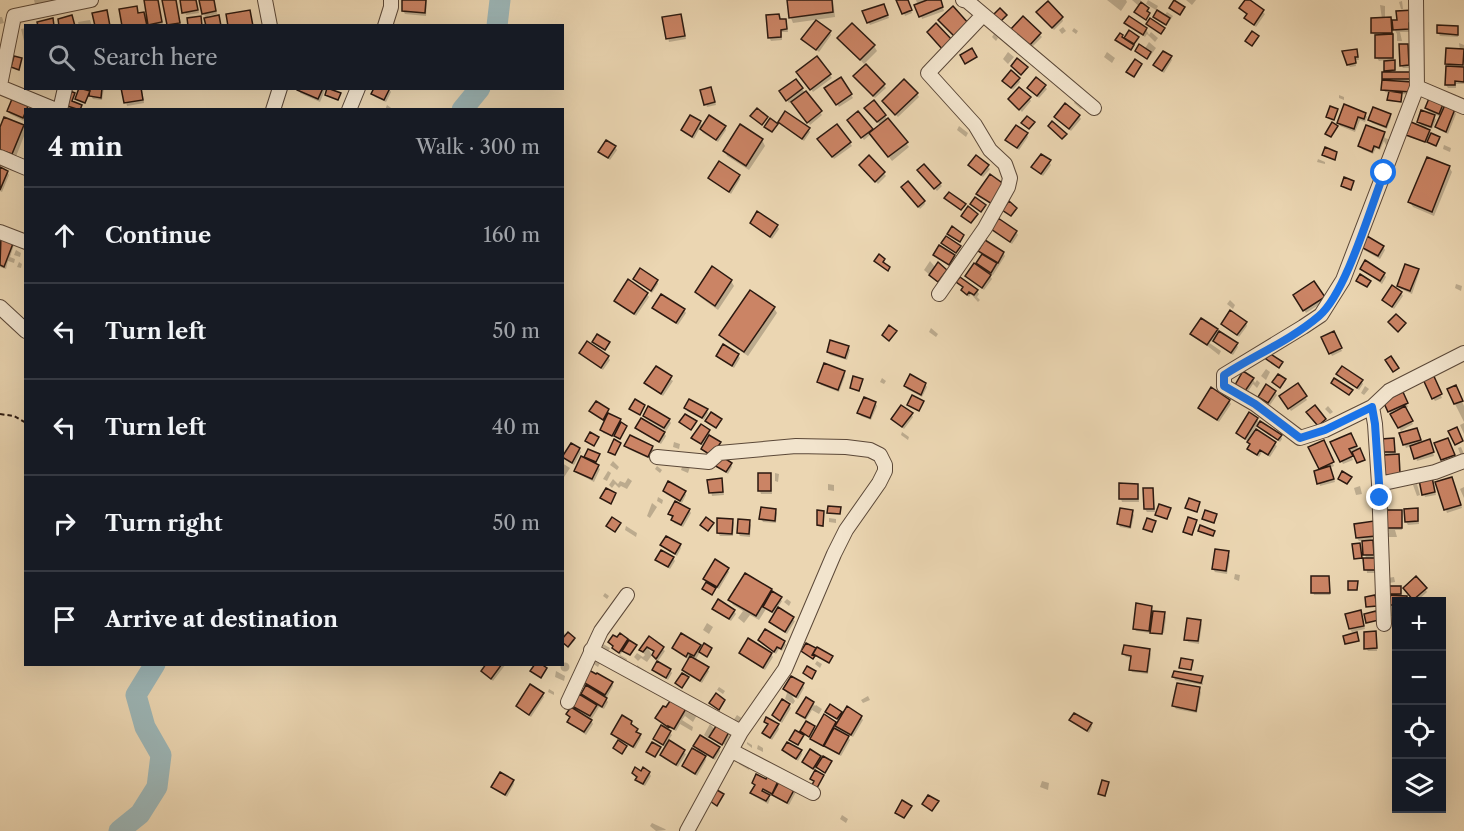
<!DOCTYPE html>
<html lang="en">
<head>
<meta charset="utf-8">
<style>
  :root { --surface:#171b24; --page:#20242c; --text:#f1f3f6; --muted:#9ea1a6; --line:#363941 }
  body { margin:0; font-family:"Libre Caslon Text",serif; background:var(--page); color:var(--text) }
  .controls { position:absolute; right:18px; bottom:18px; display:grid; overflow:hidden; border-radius:0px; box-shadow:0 6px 24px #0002 }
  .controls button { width:54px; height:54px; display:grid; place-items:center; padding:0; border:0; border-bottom:2px solid var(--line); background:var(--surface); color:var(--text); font:30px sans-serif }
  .stop { position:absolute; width:18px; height:18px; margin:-14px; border:4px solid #1a73e8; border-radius:50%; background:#fff }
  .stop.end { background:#1a73e8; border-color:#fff; box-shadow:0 2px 6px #0008 }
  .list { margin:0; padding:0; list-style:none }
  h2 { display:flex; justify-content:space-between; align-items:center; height:78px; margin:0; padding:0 24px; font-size:26px }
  h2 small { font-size:20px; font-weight:400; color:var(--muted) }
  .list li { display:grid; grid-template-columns:39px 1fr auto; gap:18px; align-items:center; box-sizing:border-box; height:96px; padding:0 24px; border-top:2px solid var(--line) }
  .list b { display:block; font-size:22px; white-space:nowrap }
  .list em { font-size:20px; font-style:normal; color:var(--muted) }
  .icon { flex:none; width:33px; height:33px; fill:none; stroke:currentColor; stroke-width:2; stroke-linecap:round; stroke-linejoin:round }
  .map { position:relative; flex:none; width:1464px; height:831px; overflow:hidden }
  .search { position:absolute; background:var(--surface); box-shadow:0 6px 24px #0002; left:24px; top:24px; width:540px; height:66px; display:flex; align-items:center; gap:15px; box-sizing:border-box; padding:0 21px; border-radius:0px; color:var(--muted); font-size:22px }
  .panel { position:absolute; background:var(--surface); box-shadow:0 6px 24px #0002; left:24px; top:108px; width:540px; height:558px; border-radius:0px }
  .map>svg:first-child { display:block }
  .shadow { fill:#0003 }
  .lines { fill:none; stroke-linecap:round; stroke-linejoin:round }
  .river { stroke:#9cb6b7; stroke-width:21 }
  .building { fill:#cb8465; stroke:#2b1910; stroke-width:1.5 }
  .minor-casing { stroke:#5b4838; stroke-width:16 }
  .path { stroke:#2b1910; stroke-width:2; stroke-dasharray:4.5 3; stroke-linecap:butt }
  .minor { stroke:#f2e4cd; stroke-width:14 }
  .route { stroke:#1a73e8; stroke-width:8 }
</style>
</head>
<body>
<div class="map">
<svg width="1464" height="831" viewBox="0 0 1464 831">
  <rect width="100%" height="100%" fill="#ebd6b2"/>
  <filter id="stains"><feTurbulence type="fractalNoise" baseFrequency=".00333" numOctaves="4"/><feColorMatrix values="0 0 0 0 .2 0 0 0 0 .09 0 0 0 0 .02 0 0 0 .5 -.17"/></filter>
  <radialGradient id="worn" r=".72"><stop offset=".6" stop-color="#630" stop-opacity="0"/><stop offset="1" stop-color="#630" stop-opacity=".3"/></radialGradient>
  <path class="shadow" d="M34 0H54L55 7 36 8Z
    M154 0H157L158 3 163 25 151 26 149 23Z
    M163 0H176L181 26H169Z
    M181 0H196L199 13 186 15Z
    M201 0H214L217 14 208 16 209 19 218 17 221 26H207Z
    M404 0H427L426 16 405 14 403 11Z
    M788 0H833L835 17 793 23 791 18Z
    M898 0H907L912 13 905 16Z
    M916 0H940L944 11 922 19Z
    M1107 0H1126L1127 2 1121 11Z
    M1132 0H1141L1139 3 1148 9 1149 15 1146 20 1136 13 1140 7Z
    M1148 0 1158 6 1156 10 1146 4Z
    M1186 0H1196L1192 5Z
    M1247 0 1265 14 1256 27 1248 21 1246 18 1248 15 1241 9Z
    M1402 1 1403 9H1401L1399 2Z
    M1380 5 1385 6V19H1390L1392 22H1398L1397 13 1416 25 1409 26 1410 32H1400L1402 41H1397V34L1392 25 1395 73H1410L1412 81H1410L1413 87 1412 95 1402 94 1401 102 1390 101V93L1385 92 1383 89 1385 82 1383 79 1388 73 1386 60 1379 61 1377 58 1376 36 1373 33 1382 19Z
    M885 8 889 18 870 25 868 22Z
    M1167 12 1173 16 1167 25 1155 18 1164 16Z
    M1040 15 1062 18 1063 21 1054 30Z
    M681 16 686 39 669 42 664 19Z
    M779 16 780 21 786 20 788 32H782V40L771 41 769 37Z
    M0 17H2L4 23 0 24Z
    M1023 18 1042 37 1031 48 1014 32Z
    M90 20 92 26H79L78 22Z
    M1126 23 1146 29 1149 35 1151 32 1158 38 1155 42 1147 34 1145 37Z
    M1063 27 1066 31 1062 34 1059 30Z
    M1457 27 1458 37 1440 36 1438 33Z
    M26 28V41H24L21 29Z
    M1074 28 1078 31 1076 34 1072 31Z
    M830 32 831 35 819 52 803 39Z
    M994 34 998 38 996 41 992 37Z
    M839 38 874 46 877 51 864 64 886 88 875 98 857 79 866 66Z
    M1149 42 1156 48 1148 59 1137 52 1144 50Z
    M1459 43 1464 45V48H1462L1464 52V84H1456V88H1448L1446 85 1449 68 1447 64 1460 51Z
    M1407 45 1410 68H1403L1401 65Z
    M1008 52 1014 57 1008 64 1003 59Z
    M1107 52 1115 58 1112 63 1104 57Z
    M1357 53 1359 60H1355L1356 66 1350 67 1348 64Z
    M1170 57 1172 60 1164 73 1157 68 1155 65Z
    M817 58 832 78 813 92 800 75Z
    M840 79 853 98 839 107 826 89Z
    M1019 79 1020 82 1013 90 1004 81Z
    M1036 79 1047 89 1039 98 1029 88Z
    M796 81 822 115 810 125 792 101 789 103 781 92Z
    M92 88H104L102 100 93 99 91 96Z
    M123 88H142L144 103 127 106Z
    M299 88H324L325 90 320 102 300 93Z
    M389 89 391 92 386 102 375 97 373 94Z
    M711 89 716 105 707 107 706 104Z
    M917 94 919 97 898 117 885 104Z
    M1339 95 1344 97V100L1339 98Z
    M1029 98 1031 101 1022 112 1010 99Z
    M1430 98 1454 110 1456 114 1448 134 1439 130 1437 127 1441 117 1428 111 1426 108Z
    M1076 100 1084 107 1081 109 1074 103Z
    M387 105 394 110H385Z
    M27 108 24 121 10 114 8 111Z
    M868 111 885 116 909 147 892 161 871 134 864 140 850 123 872 129 873 132 881 126Z
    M1365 114 1367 117 1365 122 1360 120 1355 132 1340 126 1338 123Z
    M1390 115 1391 118 1387 129 1372 123 1370 120Z
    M1079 116 1081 119 1071 131 1056 118Z
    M1434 117 1436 120 1432 129 1426 127 1431 135 1440 139 1437 146 1409 137 1408 134 1423 129 1419 122Z
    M700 122 703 127H725L726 130 718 142 703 133 700 128 694 139 684 133 682 130Z
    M779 122 808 129 810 132 804 141Z
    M23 126 26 131 15 159 0 153V131Z
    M959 126 968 133 966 137 957 130Z
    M1384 133 1385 138 1394 141 1392 147 1386 145 1384 141 1380 150 1376 148 1373 154 1362 149 1360 146Z
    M1027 134 1028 137 1019 150 1007 140Z
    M762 140 765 146 749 170 727 156 725 151Z
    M821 143H850L852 146 834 159Z
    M1444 145 1451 148 1450 152 1443 149Z
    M615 147 617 150 610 160 600 152Z
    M869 157 886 176 878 184 863 168Z
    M977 157 990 169 983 177 970 165Z
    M1318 159 1325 162V164L1317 162Z
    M1049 162 1051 165 1043 176 1033 168Z
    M1449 167 1452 172 1434 216 1413 207 1410 202Z
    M0 169 7 172 9 175 2 192 0 191Z
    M921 174 940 184 942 186 937 191Z
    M739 176 740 179 731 194 709 178Z
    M905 191 924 201 925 204 920 209Z
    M751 223 777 226 779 229 772 239Z
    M993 229 1016 232 1018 235 1012 244Z
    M2 238 12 242 14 245 10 257 15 259 14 263 8 261 6 269 0 267V245Z
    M1363 247H1383L1385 250 1380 259 1364 250Z
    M16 250 21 253 20 257 14 255Z
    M980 251 1003 253 1005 256 993 275 987 271 992 279 984 290 966 276 982 270 978 263 983 255Z
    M935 255 954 256 956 259 951 267Z
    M930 261 936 268 946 271 948 274 940 284 924 270Z
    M19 262 22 264 21 268 17 267Z
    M1361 269 1384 274 1386 277 1382 284Z
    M1418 270 1419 273 1412 294 1401 289 1399 286Z
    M634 279 657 281 658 284 652 293Z
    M731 281 734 286 718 310 700 297 697 292Z
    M958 282 977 291 979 294 977 297 980 300 978 302 971 294 969 297 964 293V289Z
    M1314 283 1325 301 1306 313 1295 295Z
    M1456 284 1462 286 1461 291 1455 288Z
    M1401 293 1403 296 1394 309 1384 300Z
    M647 294 649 297 636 316 616 301Z
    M1230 300 1235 305 1233 309 1227 304Z
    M654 308 684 310 686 313 678 325Z
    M774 308 777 313 748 356 724 340 721 335Z
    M1246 323 1247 326 1239 337 1223 324Z
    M931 328 938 334 936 337 929 332Z
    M1217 330 1219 334 1236 344 1238 347 1233 355 1216 344 1214 340 1213 342 1209 340 1208 342 1221 351 1219 355 1192 334Z
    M1333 333 1342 351 1332 356 1323 338Z
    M848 347 850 350 847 360 830 355 828 352Z
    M581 353 608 357 610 360 603 370Z
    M738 355 740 358 734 368 718 356Z
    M656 368 673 381 663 396 646 383Z
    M1266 369 1270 372 1266 380 1261 376Z
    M844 373 845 376 839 392 821 385 819 382Z
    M1338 374 1361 381 1363 384 1359 390Z
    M1433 377 1442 398 1435 401 1433 398Z
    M882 378 886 381 884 384 880 382Z
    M1253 379 1255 383 1257 380 1260 383 1257 388 1253 384 1247 393 1238 388Z
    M925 384 927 387 922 397 907 389 905 386Z
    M1298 385 1307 400 1291 411 1281 396Z
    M1365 386 1369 389 1364 395 1361 393Z
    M1457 390 1464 406V422L1455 404Z
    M1275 392 1277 395 1270 405 1260 397Z
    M1402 394 1408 407 1405 408 1413 424 1401 431 1389 411Z
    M1229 401 1231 404 1219 422 1199 408Z
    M596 403 608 411 609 415 620 420 626 427 621 439 603 433 602 430 605 422 591 411Z
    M875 403 877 406 871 420 861 416 859 413Z
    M1328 406 1333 412 1330 414 1325 409Z
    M686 408 706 410 708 413 704 420 687 411Z
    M911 414 913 417 904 429 892 419Z
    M644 416 669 420 671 423 666 431 646 419Z
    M1257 419 1260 424 1281 436 1282 439 1280 442 1260 429 1258 424 1254 430 1277 446 1270 457 1262 452 1259 457 1251 452 1249 449 1251 446 1248 440 1247 441 1238 433Z
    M1464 423V434L1460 425Z
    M637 428 664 433 666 436 661 444 639 431Z
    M709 431 710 434 709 437 721 446 714 458 705 452 704 447 693 438Z
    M902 432 909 437 908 440 901 435Z
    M1418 432 1421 444H1431L1434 456 1417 461 1411 446 1406 448 1401 434Z
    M1351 435 1364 461 1359 463 1354 451 1350 453 1353 460 1343 464 1332 443Z
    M1393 440 1396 456H1398L1400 459 1401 477 1389 478 1386 455 1383 452Z
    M674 442 680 444 679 449 673 447Z
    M1323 442 1334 466 1330 468 1335 482 1320 486 1319 483 1321 470 1310 448Z
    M1449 443 1455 459 1444 463 1442 460Z
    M626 445 652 447 654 450 650 459 628 449Z
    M1461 447 1464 454 1461 456 1458 448Z
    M579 449 581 452 574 465 566 460 565 458Z
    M599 455 595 465 600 469 594 482 577 473 575 470 589 462 586 457Z
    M613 461 619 467 617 470 610 465Z
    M562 463 570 468 564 477 562 476Z
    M683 464 690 467 688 473 681 470Z
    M714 464H731L732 467 728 474Z
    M657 466 662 470 660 473 655 469Z
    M608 471 611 473 607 481 603 479Z
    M775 473 779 474 778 482 775 481Z
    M770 475 772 494H761L760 491Z
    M628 478 632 481 627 489 621 486 619 488 615 484 612 488 609 485 613 479 618 484 620 481 625 483Z
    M1432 479 1436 495 1425 497 1424 494Z
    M1452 479 1462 508 1447 513 1437 483Z
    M721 480 724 495 712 496 709 481Z
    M828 484 834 485V491L828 490Z
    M1417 484 1420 495 1417 496 1413 485Z
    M1137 485 1139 502H1122L1121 499Z
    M1360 486 1362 494 1356 495 1354 488Z
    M1464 487V498L1460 489Z
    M1152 489 1155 512H1147L1145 509Z
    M664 491 684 492 686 495 682 503 666 494Z
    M658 497 663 500 662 504 657 501Z
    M652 503 657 507 650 518 647 516Z
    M689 510 691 513 683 527 674 523 670 514Z
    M775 510 777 513 776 523 763 522 761 518Z
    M1417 510 1419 524 1408 525 1406 522Z
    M1132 512 1134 515 1131 529 1120 527 1118 524Z
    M1401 512 1402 530H1395L1397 537H1387L1386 533H1389L1386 527Z
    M829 518 836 519V523L829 522Z
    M732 520 734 523 733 536H720L718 533Z
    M749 522 751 525 750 537 740 536 738 533Z
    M1373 523 1377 538 1371 539 1374 545 1378 573H1367L1364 540 1359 541 1357 538Z
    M626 526 637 533 636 537 625 530Z
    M662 545H680L681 548 677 556 664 548Z
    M1228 553 1230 556 1227 574 1215 572 1213 569Z
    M673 558 675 561 670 569 657 560Z
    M727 569 729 572 719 589 712 585 715 590 712 595 704 590 707 583 705 579Z
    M1235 574 1240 575 1239 581 1234 579Z
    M1329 577 1330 595H1314L1313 592Z
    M1394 577 1395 582 1389 583 1387 578Z
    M1401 589V597H1406L1408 602H1396V616H1390L1388 594Z
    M1425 589 1427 592 1416 602 1406 591Z
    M771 590 782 601 777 609 795 621 787 634 773 625 771 622 775 615 766 609 759 620 750 615 744 623 738 618 743 611 733 605 730 600Z
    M605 593 609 596 607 599 603 596Z
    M787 599 791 602 789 606 784 602Z
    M1151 607 1153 612 1164 614 1166 617 1164 633 1151 632 1150 630V633L1136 631 1135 628Z
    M714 609 734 611 736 614 731 621Z
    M1361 615 1365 629 1352 632 1350 629Z
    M1200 621 1202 624 1199 644 1188 642 1186 639Z
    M707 623 713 627 709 634 703 630Z
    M562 631 567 636 575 640 569 647 563 642Z
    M1375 633 1377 651H1368L1366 648Z
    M649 638 665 651 658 661 653 655 655 653 648 648 652 655 647 662 641 658 638 661 634 657 637 653 643 657 645 655 641 650Z
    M627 640 629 644 636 647 631 655 623 651 620 655 627 659 626 663 619 658 620 654 615 651 609 642Z
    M760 640 784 642 786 645 782 651 779 649 776 654Z
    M603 644 610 648 608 652 602 648Z
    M705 645 712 650 708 657 700 652 695 661 709 671 702 683 685 673 683 670 689 660 673 648 700 646 702 649Z
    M1149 651 1151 654 1148 674 1132 672 1131 669 1132 658 1126 657 1124 654Z
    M741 653 771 654 773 657 765 670 743 656Z
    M594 658 600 663 598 667 592 663Z
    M817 661 822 664 820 668 815 664Z
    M560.5 667a4.5 4.5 0 1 1 9 0a4.5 4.5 0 1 1-9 0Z
    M488 664H506L493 681 483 671Z
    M637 665 646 671 645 673 637 668Z
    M654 670H670L672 673 668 680Z
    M556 671 565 676 564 681 555 677Z
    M1174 677 1202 678 1203 685 1175 680Z
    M581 683H612L613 686 606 699 608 702 604 709 599 707 591 720 593 724 586 735 569 722 571 719 568 714 578 713 574 706 586 688Z
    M803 685 804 688 798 699 792 696 795 701 793 704 785 699 787 693 784 689Z
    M719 687 725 691 723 694 717 690Z
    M549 689 554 692V695L548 692Z
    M1199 689 1201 692 1197 713 1176 709 1174 706Z
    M542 694 544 697 531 717 520 709 518 706Z
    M868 696 870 700 863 703 861 700Z
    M813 703 815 706 816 705 822 709 819 714 812 710 806 720 799 716 798 713Z
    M789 705 791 708 782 723 775 718 773 715Z
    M686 708 688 713 690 710 697 715 693 722 685 716 682 720 693 727 692 731 680 724 676 731 670 728 668 731 672 735 668 741 686 754 678 767 663 758 662 755 666 748 655 739 663 725 657 718Z
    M827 713H841L843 716 861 717 863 720 853 737 845 733 850 740 841 756 814 742 812 739 816 731 814 730 810 737 802 732 814 728 816 731 824 716 838 724 840 721Z
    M737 715 743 719 739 726 733 721Z
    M1071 721 1091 724 1092 727 1089 733Z
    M766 722 778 726 779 729 772 740 764 733 768 725Z
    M631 723 641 738 635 749 623 742 626 748 623 754 615 748 620 740 613 734Z
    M710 724 715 730 729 731 731 734 725 745 711 738 710 735 708 738 704 735Z
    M747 742 752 745V748L747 744Z
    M758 745 763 748V752L757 749Z
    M695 746 719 748 720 751 715 760 702 752 706 760 697 776 683 766 700 754Z
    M784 750 801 751 802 754 798 761Z
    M820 757 822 760 831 763 826 773 817 768 815 771 804 762Z
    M741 758 751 764 749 770 739 764Z
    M754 769 794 789 796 792 789 805 766 792 770 799 768 804 754 796 752 793 755 786 753 783 766 781 768 778Z
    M634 773H649L651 776 645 786 639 783 638 778Z
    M513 781 514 784 507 797 493 787Z
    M1042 781 1049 783 1048 790 1040 787Z
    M842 815 848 819 846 823 840 819Z
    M652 823 665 829 666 830 656 831 650 826Z"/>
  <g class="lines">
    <path class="river" d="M497 26 500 0
      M462 110 480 88
      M119 831 140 814 157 787 161 755 145 727 136 695 155 664"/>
  </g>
  <path class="building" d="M144 0H158L162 22 148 25Z
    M162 0H176L180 23 167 25Z
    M180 0H196L198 10 182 13Z
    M199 0H214L216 11 202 14Z
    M402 0H426L425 13 402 11Z
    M787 0H832L833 12 789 18Z
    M896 0H908L912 10 902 14Z
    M927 0H941L943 7 919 17 914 5Z
    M1174 0 1185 7 1180 15 1169 8Z
    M1245 0H1250L1264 10 1254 25 1244 18 1247 14 1239 8Z
    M1048 1 1063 17 1052 28 1036 12Z
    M1141 2 1149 8 1147 11 1150 13 1146 20 1134 12Z
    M884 4 888 15 867 23 862 11Z
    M137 6 138 13 144 12 147 26H122L119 9Z
    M953 6 969 24 955 37 938 20Z
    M1000 8 1007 15 999 23 992 16Z
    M107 10 110 26H95L92 13Z
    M250 10 253 26H228L226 14Z
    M1157 10 1170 18 1166 25 1153 17Z
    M1414 10 1415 22 1409 23V29L1393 30 1392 20H1397L1396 11Z
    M681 14 685 36 666 39 662 17Z
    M779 14 780 19H786L787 29 781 30V37L768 38 766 15Z
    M72 15 75 26H59L58 19Z
    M219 15 221 26H206L204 18Z
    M201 16 202 26H188L187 18Z
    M1023 16 1041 33 1029 46 1011 29Z
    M1129 16 1147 28 1143 35 1124 23Z
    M1391 17 1392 33H1371V18Z
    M53 18 54 26H38L37 22Z
    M1150 18 1165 28 1161 34 1146 24Z
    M816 20 831 31 816 50 801 39Z
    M852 23 875 45 860 60 837 38Z
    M936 23 953 41 943 50 927 32Z
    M1437 25 1458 26V35L1437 33Z
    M1129 30 1139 37 1134 44 1124 38Z
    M1252 31 1259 36 1252 46 1245 41Z
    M1120 33 1123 35 1122 37 1134 45 1131 50 1115 40Z
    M1393 34V58H1375V35Z
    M1139 44 1151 52 1147 59 1135 51Z
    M1399 44H1408L1409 65 1400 66Z
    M972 48 977 57 965 64 960 55Z
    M1446 48 1464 49 1463 65 1445 64Z
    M1357 49 1358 57H1355L1356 63 1347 65 1342 51Z
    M1163 51 1172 56 1162 71 1153 65Z
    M14 56 22 58 19 70 11 67Z
    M817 56 831 74 810 90 796 72Z
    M1017 58 1028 67 1021 75 1011 66Z
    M1135 59 1142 64 1134 77 1126 72Z
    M1395 60V70L1384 71V61Z
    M866 64 885 84 873 96 853 76Z
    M1446 66 1464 67V82L1455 81V85H1445Z
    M1011 70 1020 78 1011 88 1002 81Z
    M1382 72H1410L1411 79H1382Z
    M841 77 852 94 836 105 824 88Z
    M1036 77 1046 85 1037 96 1027 88Z
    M796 79 803 88 786 101 779 91Z
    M904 79 918 93 895 115 882 101Z
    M1382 80 1412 82 1411 92 1381 90Z
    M711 87 715 102 704 105 700 90Z
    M1019 87 1031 97 1019 110 1008 99Z
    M79 88 90 91 85 103 75 99Z
    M90 88H102L101 98 89 96Z
    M121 88H141L143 100 124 103Z
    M297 88H323L318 99 297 90Z
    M327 88 341 93 338 100 325 95Z
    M374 88H390L384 100 371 94Z
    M70 91 75 93 72 101 82 105 80 110 64 105Z
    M806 91 822 111 807 123 791 102Z
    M1389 91 1402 93 1401 102 1387 100Z
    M1430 96 1444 102 1439 114 1425 108Z
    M12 99 28 106 23 118 7 111Z
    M874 100 886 115 877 122 864 108Z
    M1065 103 1080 115 1069 129 1054 117Z
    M1344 104 1366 113 1364 119 1358 117 1354 129 1337 123Z
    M1445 105 1455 109 1446 132 1435 127Z
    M1330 106 1338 109 1334 120 1326 117Z
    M1373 107 1391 114 1386 127 1368 120Z
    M757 108 768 117 762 125 750 116Z
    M1421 110 1435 115 1431 127 1417 122Z
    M785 111 810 128 802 139 778 122Z
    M858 111 873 129 861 138 847 120Z
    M690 115 701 121 692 137 681 130Z
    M709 115 726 126 716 140 700 129Z
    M1027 116 1035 122 1029 129 1021 123Z
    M4 117 24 125 12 154 0 150V127Z
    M770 118 778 124 772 132 764 127Z
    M888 118 908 142 888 157 869 133Z
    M1052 121 1067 134 1062 139 1048 126Z
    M1332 122 1338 126 1331 137 1325 134Z
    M1411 122 1430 130 1425 142 1406 135Z
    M740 124 763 139 746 166 723 151Z
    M837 124 851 142 832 157 817 139Z
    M1016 125 1028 133 1017 148 1005 140Z
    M1366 125 1385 132 1379 148 1374 146 1372 152 1358 146Z
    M1431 133 1440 137 1436 146 1427 142Z
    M606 140 616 146 608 158 598 152Z
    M1325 147 1337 152 1335 160 1322 155Z
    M1041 154 1051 160 1041 174 1031 167Z
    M869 155 885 172 875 182 859 165Z
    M976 155 989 165 981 175 968 165Z
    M1427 157 1450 166 1432 212 1408 202Z
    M719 161 740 175 729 192 708 178Z
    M924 164 941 183 934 189 917 170Z
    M0 167 8 171 0 190Z
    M990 174 1005 185 992 204 976 194Z
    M1344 177 1354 181 1351 190 1341 186Z
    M908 181 925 201 918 207 901 187Z
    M949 192 966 204 961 210 944 198Z
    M975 197 986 205 981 212 970 204Z
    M1009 201 1017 208 1011 216 1002 210Z
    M968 206 978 214 971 223 961 216Z
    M757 211 778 225 770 237 750 223Z
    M998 218 1017 231 1010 242 991 229Z
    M952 226 964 235 960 242 947 234Z
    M1 236 14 241 4 267 0 265Z
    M946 236 961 246 956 253 941 243Z
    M1367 236 1384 246 1378 256 1361 247Z
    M985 240 1004 252 998 263 978 251Z
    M939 245 955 255 949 265 933 255Z
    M879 254 885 259 883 262 890 267 888 271 874 261Z
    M982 254 997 263 991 273 976 263Z
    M1365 260 1385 273 1380 281 1360 269Z
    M938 262 947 270 938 282 929 275Z
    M974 263 991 275 982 288 965 276Z
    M1405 264 1419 269 1410 291 1397 286Z
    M712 266 732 280 715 306 695 292Z
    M640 268 658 280 651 291 633 279Z
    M1360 274 1371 281 1367 287 1356 281Z
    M960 277 978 290 974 295 969 292 967 295 961 290 963 287 956 282Z
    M628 279 648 293 634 314 614 301Z
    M1314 281 1325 297 1303 311 1293 295Z
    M1392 285 1402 292 1392 307 1382 300Z
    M750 290 775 307 744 352 719 335Z
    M661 294 685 309 676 323 652 308Z
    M1230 310 1247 322 1237 335 1221 324Z
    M1396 314 1406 323 1398 332 1388 322Z
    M1201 318 1218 329 1207 345 1190 334Z
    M889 325 897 331 889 341 882 335Z
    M1219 331 1238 343 1231 353 1213 341Z
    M1334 331 1342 348 1329 354 1321 337Z
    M597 334 610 342 605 350 592 342Z
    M830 340 849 346 845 358 827 352Z
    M587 341 609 356 601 368 579 353Z
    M723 344 739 354 732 366 716 356Z
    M1269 353 1283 362 1279 368 1266 359Z
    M1391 356 1399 368 1393 372 1385 360Z
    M824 363 845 371 838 390 817 382Z
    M656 366 672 376 661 394 644 383Z
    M1342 366 1363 380 1357 388 1336 374Z
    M1243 371 1254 378 1245 391 1235 385Z
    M1432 372 1442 394 1432 399 1422 377Z
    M910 374 926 383 921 395 904 386Z
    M1278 374 1286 379 1280 388 1272 382Z
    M853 376 863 379 859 391 850 388Z
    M1334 378 1353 390 1349 395 1331 383Z
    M1298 383 1307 396 1288 409 1279 396Z
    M1266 384 1276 391 1268 403 1258 397Z
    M1456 385 1463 401 1454 404 1447 389Z
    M1211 387 1230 400 1217 420 1198 408Z
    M1403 392 1408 403 1388 412 1383 401Z
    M912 395 924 401 919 411 907 405Z
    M864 397 876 402 870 418 857 413Z
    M635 399 645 405 640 415 629 409Z
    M689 399 708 409 702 418 684 408Z
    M596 401 609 409 603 420 589 411Z
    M901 405 913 413 902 427 891 419Z
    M1315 405 1326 419 1318 426 1306 412Z
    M648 406 670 419 664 428 643 416Z
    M1405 406 1413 421 1398 428 1390 414Z
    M711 412 722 419 716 428 705 421Z
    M1249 412 1258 418 1245 439 1236 433Z
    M608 413 621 419 612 436 600 430Z
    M685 414 697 421 691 430 679 422Z
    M641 418 665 432 659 442 635 428Z
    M1260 421 1282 435 1278 440 1257 426Z
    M621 422 627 426 620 439 614 436Z
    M701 424 710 430 701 444 691 438Z
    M1457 427 1463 441 1455 445 1448 431Z
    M1417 428 1421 440 1403 445 1399 433Z
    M1256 429 1276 442 1268 455 1260 450 1257 455 1247 449 1250 444 1247 442Z
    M590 432 599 437 594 446 585 441Z
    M1351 433 1357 446 1349 449 1353 456 1340 462 1330 442Z
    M630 435 653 446 648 457 624 446Z
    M709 435 721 442 712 456 701 449Z
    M1394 438 1395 452H1381V439Z
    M1448 438 1455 455 1441 460 1434 443Z
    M614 439 621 443 615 455 608 452Z
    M1430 439 1434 452 1414 459 1410 446Z
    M1324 440 1334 462 1319 469 1308 447Z
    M571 443 580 448 572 463 562 457Z
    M1360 448 1365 460 1357 463 1352 452Z
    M588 449 600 454 596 462 584 457Z
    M718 454 732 463 726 472 712 464Z
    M1399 454 1400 475H1385L1384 455Z
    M581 456 599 465 592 479 574 471Z
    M1330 466 1334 479 1317 484 1314 471Z
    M1342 471 1352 477 1347 484 1338 479Z
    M758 473H771V491H758Z
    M1432 477 1435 492 1422 495 1419 480Z
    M1452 477 1461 505 1444 510 1435 482Z
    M722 478 723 492 709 493 707 480Z
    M668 481 686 491 680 501 663 491Z
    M1119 483 1138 484V499H1119Z
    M606 488 616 493 611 504 600 498Z
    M1143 488H1153L1154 509H1144Z
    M1189 498 1200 502 1197 512 1185 508Z
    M675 501 690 509 681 525 671 520 673 516 668 514Z
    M1159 504 1171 508 1167 519 1155 515Z
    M828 506 841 507 840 514 827 513Z
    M761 507 776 509 775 521 759 519Z
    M1120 508 1133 510 1130 527 1117 524Z
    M1418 508V521L1405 522 1404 509Z
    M817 510 824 511 823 526 817 525Z
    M1205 510 1217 514 1214 523 1202 519Z
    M1385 510H1402V528H1385Z
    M612 517 621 523 615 532 606 526Z
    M706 517 714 523 708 531 700 525Z
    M1188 517 1197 520 1192 535 1183 532Z
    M717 518 733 519 732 534 717 533Z
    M1147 518 1156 521 1152 532 1143 529Z
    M738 519 750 520 749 534 737 533Z
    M1374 521 1376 536 1356 538 1354 524Z
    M1200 525 1215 531 1213 536 1198 531Z
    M666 536 681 544 675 554 660 545Z
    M1373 540 1374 555H1363L1362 541Z
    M1360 543 1362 558 1354 559 1352 544Z
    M1215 549 1229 551 1226 571 1212 569Z
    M661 550 674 557 668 567 655 560Z
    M1363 558H1376L1377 570H1364Z
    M715 559 729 568 717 587 703 579Z
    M745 573 772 589 756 616 728 600Z
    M1311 576H1329L1330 593H1311Z
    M1416 576 1427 588 1413 600 1403 588Z
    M1348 581H1358L1357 590H1348Z
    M706 582 716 588 712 595 702 589Z
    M1387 586H1401V594H1387Z
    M772 591 782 597 772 612 763 607Z
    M1375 595 1377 606 1366 607 1365 597Z
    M1385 595 1407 596V602H1396V605H1385Z
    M718 599 735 610 729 619 712 609Z
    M1136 603 1152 606 1149 631 1133 629Z
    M778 607 794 617 785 632 769 622Z
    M1361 610 1364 626 1349 629 1345 614Z
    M1153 611 1165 612 1162 634 1150 633Z
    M1376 611 1379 620 1366 623 1364 614Z
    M1187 618 1201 620 1198 641 1184 640Z
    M765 629 785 641 781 649 777 647 774 652 758 640Z
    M1376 631 1377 648 1364 649V632Z
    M568 632 575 638 568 647 562 642V639Z
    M1357 632 1359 641 1345 644 1343 636Z
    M620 633 628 639 619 653 612 648 613 646 608 642 613 635 617 637Z
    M681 633 701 645 694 656 688 653 686 657 672 648Z
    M649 636 664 647 656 659 652 655 654 651 647 647 643 652 639 650Z
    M748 638 772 653 763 668 739 653Z
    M629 640 637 645 630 655 622 651Z
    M704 643 712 648 707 657 699 652Z
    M806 643 816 648 812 655 815 656 813 659 801 651Z
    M1124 645 1150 649 1147 672 1129 670 1131 656 1122 654Z
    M817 647 833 656 829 663 813 654Z
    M690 656 709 667 700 681 682 670Z
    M1181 658 1193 660 1191 670 1179 668Z
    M657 661 671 669 666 678 652 670Z
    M486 664H502L491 679 481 671Z
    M535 664H541L547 668 541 678 530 671Z
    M807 666 816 671 812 679 803 673Z
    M587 669 596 674 597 673 613 682 605 695 585 683 584 685 579 683Z
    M1174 671 1203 676 1201 683 1172 677Z
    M682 673 689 677 682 688 675 683Z
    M791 676 804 683 796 697 783 689Z
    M1177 683 1200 687 1196 711 1172 706Z
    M530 684 544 693 529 715 516 706Z
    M586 685 607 698 602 707 581 694Z
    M716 693 725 700 719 710 709 703Z
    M579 694 597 705 590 716 572 706Z
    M806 697 814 702 805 718 796 713Z
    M672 698 687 707 674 729 668 726V727L655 718 663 706 666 707Z
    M782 699 790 704 780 721 772 715Z
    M830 704 842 712 837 719 825 712Z
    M847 706 862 716 851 735 835 726Z
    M571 707 592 720 584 732 567 722 570 717 566 714Z
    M1074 713 1092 723 1087 731 1069 720Z
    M824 714 836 722 823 746 810 739Z
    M622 715 632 721 631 724 638 729 636 732 641 734 633 747 611 734Z
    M766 717 779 724 770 738 762 733 768 724 764 722Z
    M806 721 815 726 809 737 800 731Z
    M718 723 730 730 722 745 709 737Z
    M661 725 671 731 663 745 653 739Z
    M834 728 849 736 839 754 824 746Z
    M795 730 804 735 798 745 789 740Z
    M700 735 720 747 713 758 693 746Z
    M618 740 627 746 622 754 613 748Z
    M669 740 685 750 676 765 660 755Z
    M652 742 661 747 655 757 646 752Z
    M787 742 802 750 796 759 782 750Z
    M692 748 706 756 695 774 682 766Z
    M810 749 821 756 813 769 802 762Z
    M823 756 832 761 825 773 816 767Z
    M635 767 641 771 643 767 650 772 643 784 635 780 637 777 632 773Z
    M815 770 824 775 817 788 812 785 814 781 810 779Z
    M500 772 514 780 505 795 491 787Z
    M756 774 766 779 768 774 779 779 772 794 763 789 762 791 770 795 766 801 750 793 755 785 752 783Z
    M780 780 795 788 787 803 772 795Z
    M1102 780 1109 782 1105 796 1098 794Z
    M717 790 724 794 717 806 710 801Z
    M928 795 939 801 932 811 922 804Z
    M902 800 912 806 904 818 895 813Z"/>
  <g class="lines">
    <defs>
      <path id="minor" d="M265 0 270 26
        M963 0 967 1 1094 108
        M385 26 391 7V0
        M0 85 14 16 91 0
        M0 87 56 110
        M1417 87 1464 107
        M60 110 65 88
        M273 110 280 88
        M349 110 358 88
        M0 157 26 168
        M0 232 26 242
        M939 294 985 228 1008 187 1010 178 1005 164 990 150 975 125 928 73 983 15
        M0 307 26 331
        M1372 407 1325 430 1300 438 1255 404 1224 386V375L1303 327 1321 315 1343 280 1417 87 1416 0
        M657 457 709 462 719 453 796 446 846 447 870 450 880 455 885 465V471L879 483 846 530 834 554 785 669 741 732 687 831
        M1379 484 1435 472 1464 461
        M1384 624 1379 484 1375 424 1372 407 1389 391 1464 353
        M591 650 741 732
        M568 702 601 631 627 595
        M732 751 813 793"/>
    </defs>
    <use href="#minor" class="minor-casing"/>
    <path class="path" d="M0 414 14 416 26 423"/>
    <use href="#minor" class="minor"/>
  </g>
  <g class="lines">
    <path class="route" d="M1380 498 1375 424 1372 407 1325 430 1300 438 1255 404 1224 386V375C1255 355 1291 340 1319 316 1346 293 1370 209 1384 173"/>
  </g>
  <rect width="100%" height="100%" filter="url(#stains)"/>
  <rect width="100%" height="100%" fill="url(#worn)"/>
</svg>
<div class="controls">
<button>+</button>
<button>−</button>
<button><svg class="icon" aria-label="locate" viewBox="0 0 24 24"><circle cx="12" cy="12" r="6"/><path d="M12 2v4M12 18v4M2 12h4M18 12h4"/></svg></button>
<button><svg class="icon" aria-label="layers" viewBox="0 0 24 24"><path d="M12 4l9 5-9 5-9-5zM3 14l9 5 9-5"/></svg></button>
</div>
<div class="stop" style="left:1384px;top:173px"></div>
<div class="stop end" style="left:1380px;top:498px"></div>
<div class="search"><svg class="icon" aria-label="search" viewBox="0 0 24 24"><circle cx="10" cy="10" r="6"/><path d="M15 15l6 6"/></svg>Search here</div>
<section class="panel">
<h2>4 min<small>Walk · 300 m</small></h2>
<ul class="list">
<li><svg class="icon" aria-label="ahead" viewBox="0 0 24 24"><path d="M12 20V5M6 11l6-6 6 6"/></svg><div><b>Continue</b></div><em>160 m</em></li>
<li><svg class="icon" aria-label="left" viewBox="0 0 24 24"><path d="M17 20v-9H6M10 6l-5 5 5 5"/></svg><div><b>Turn left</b></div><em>50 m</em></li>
<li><svg class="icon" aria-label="left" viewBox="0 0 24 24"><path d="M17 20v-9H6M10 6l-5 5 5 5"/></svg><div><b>Turn left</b></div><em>40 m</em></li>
<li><svg class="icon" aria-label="right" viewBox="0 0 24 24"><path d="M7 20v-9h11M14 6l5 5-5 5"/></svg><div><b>Turn right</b></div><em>50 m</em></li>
<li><svg class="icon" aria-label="arrive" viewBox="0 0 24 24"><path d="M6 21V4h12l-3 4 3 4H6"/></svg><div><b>Arrive at destination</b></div></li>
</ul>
</section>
</div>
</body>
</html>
